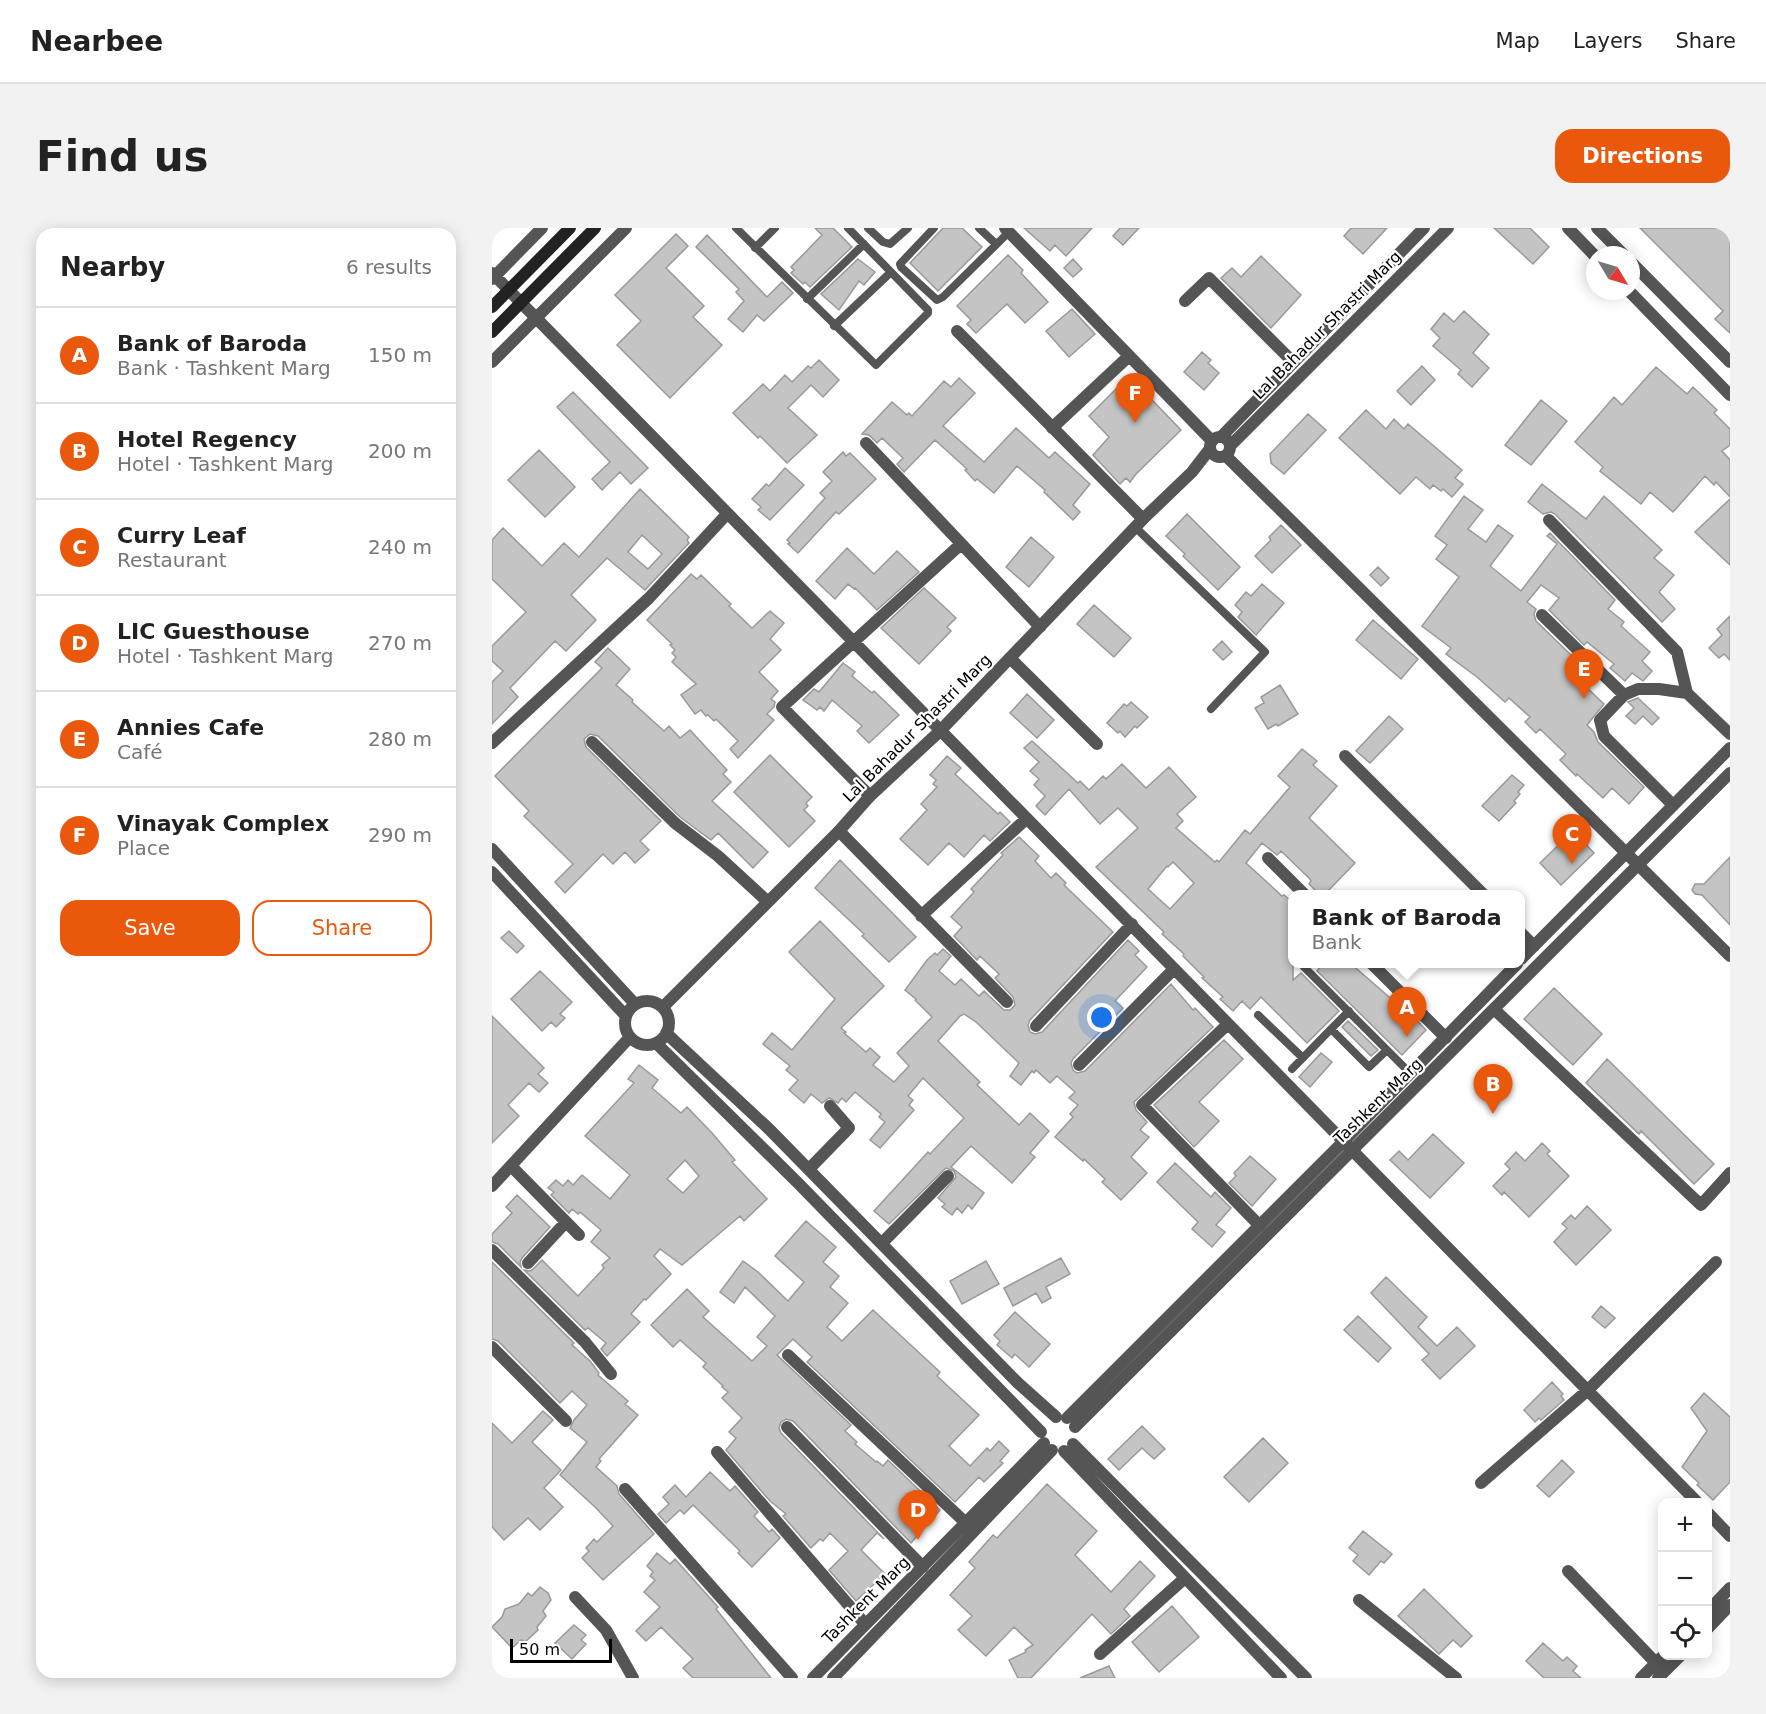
<!DOCTYPE html>
<html lang="en">
<head>
<meta charset="utf-8">
<style>
  :root { --surface:#fff; --page:#f2f2f2; --text:#222; --muted:#767676; --line:#e0e0e0; --accent:#ea580c }
  body { margin:0; font-family:"DejaVu Sans",sans-serif; background:var(--page); color:var(--text) }
  .controls { position:absolute; right:18px; bottom:18px; display:grid; overflow:hidden; border-radius:12px; box-shadow:0 3px 15px #0003 }
  .controls button { width:54px; height:54px; display:grid; place-items:center; padding:0; border:0; border-bottom:2px solid var(--line); background:var(--surface); color:var(--text); font:30px sans-serif }
  .compass { position:absolute; left:1094px; top:18px; width:54px; height:54px; border-radius:50%; background:var(--surface); box-shadow:0 3px 15px #0003; rotate:128deg }
  .scale { position:absolute; left:18px; bottom:15px; width:102px; box-sizing:border-box; padding-left:6px; border:3px solid #000; border-top:0; font-size:16px; line-height:21px; white-space:nowrap; color:#000; -webkit-text-stroke:4px #fff; paint-order:stroke }
  .you { position:absolute; left:610px; top:790px; width:21px; height:21px; margin:-15px; border:4px solid #fff; border-radius:50%; background:#1a73e8; box-shadow:0 0 0 9px #1a73e833 }
  .badge { display:grid; place-items:center; width:39px; height:39px; border-radius:50%; background:var(--accent); color:#fff; font-size:20px; font-weight:700 }
  .pin { position:absolute; translate:-50% -50px; filter:drop-shadow(0 2px 3px #0008) }
  .pin::after { content:''; position:absolute; top:32px; width:21px; height:18px; background:inherit; clip-path:polygon(0 0,100% 0,50% 100%) }
  .popup { position:absolute; left:796px; top:662px; width:237px; height:78px; box-sizing:border-box; display:grid; place-content:center; border-radius:12px; background:var(--surface); filter:drop-shadow(0 2px 4px #0005); font-size:20px; white-space:nowrap; color:var(--muted) }
  .popup b { font-size:22px; color:var(--text) }
  .popup::after { content:''; position:absolute; left:50%; top:100%; margin-left:-12px; border:12px solid transparent; border-top-color:var(--surface) }
  .list { margin:0; padding:0; list-style:none }
  h2 { display:flex; justify-content:space-between; align-items:center; height:78px; margin:0; padding:0 24px; font-size:26px }
  h2 small { font-size:20px; font-weight:400; color:var(--muted) }
  .list li { display:grid; grid-template-columns:39px 1fr auto; gap:18px; align-items:center; box-sizing:border-box; height:96px; padding:0 24px; border-top:2px solid var(--line) }
  .list b { display:block; font-size:22px; white-space:nowrap }
  .list p { margin:0; font-size:20px; white-space:nowrap; color:var(--muted) }
  .list em { font-size:20px; font-style:normal; color:var(--muted) }
  .actions { display:flex; gap:12px; padding:18px 24px }
  .actions a { flex:1; padding:14px 0; border:2px solid var(--accent); border-radius:18px; text-align:center; font-size:21px; color:var(--accent) }
  .actions .main { background:var(--accent); color:#fff }
  .icon { flex:none; width:33px; height:33px; fill:none; stroke:currentColor; stroke-width:2; stroke-linecap:round; stroke-linejoin:round }
  .map { position:relative; flex:none; width:1238px; height:1450px; overflow:hidden; border-radius:18px }
  header { display:flex; align-items:center; gap:36px; box-sizing:border-box; height:84px; padding:0 30px; background:var(--surface); border-bottom:2px solid var(--line) }
  header strong { font-size:28px }
  nav { display:flex; gap:33px; margin-inline-start:auto; font-size:21px }
  .intro { display:flex; align-items:center; justify-content:space-between; box-sizing:border-box; height:144px; padding:0 36px }
  h1 { margin:0; font-size:42px }
  .button { padding:15px 27px; border-radius:18px; background:var(--accent); color:#fff; font-size:21px; font-weight:700 }
  main { display:flex; gap:36px; padding:0 36px }
  aside { flex:1; background:var(--surface); border-radius:18px; box-shadow:0 3px 15px #0003 }
  .map>svg:first-child { display:block }
  .building { fill:#c4c4c4; stroke:#999; stroke-width:1.5; fill-rule:evenodd }
  .lines { fill:none; stroke-linecap:round; stroke-linejoin:round }
  .service { stroke:#555; stroke-width:8 }
  .minor { stroke:#555; stroke-width:12 }
  .tertiary { stroke:#555; stroke-width:12 }
  .secondary { stroke:#222; stroke-width:12 }
  .labels { text-anchor:middle; dominant-baseline:central; stroke-width:4.5; stroke-linejoin:round; paint-order:stroke }
  .street-label { font-size:16px; fill:#000; stroke:#fff }
</style>
</head>
<body>
<header>
<strong>Nearbee</strong>
<nav><a>Map</a><a>Layers</a><a>Share</a></nav>
</header>
<div class="intro"><h1>Find us</h1><a class="button">Directions</a></div>
<main>
<aside>
<h2>Nearby<small>6 results</small></h2>
<ul class="list">
<li><span class="badge">A</span><div><b>Bank of Baroda</b><p>Bank · Tashkent Marg</p></div><em>150 m</em></li>
<li><span class="badge">B</span><div><b>Hotel Regency</b><p>Hotel · Tashkent Marg</p></div><em>200 m</em></li>
<li><span class="badge">C</span><div><b>Curry Leaf</b><p>Restaurant</p></div><em>240 m</em></li>
<li><span class="badge">D</span><div><b>LIC Guesthouse</b><p>Hotel · Tashkent Marg</p></div><em>270 m</em></li>
<li><span class="badge">E</span><div><b>Annies Cafe</b><p>Café</p></div><em>280 m</em></li>
<li><span class="badge">F</span><div><b>Vinayak Complex</b><p>Place</p></div><em>290 m</em></li>
</ul>
<div class="actions"><a class="main">Save</a><a>Share</a></div>
</aside>
<div class="map">
<svg width="1238" height="1450" viewBox="0 0 1238 1450">
  <rect width="100%" height="100%" fill="#fff"/>
  <path class="building" d="M323 0H341L360 19 318 59 313 54 311 56 299 45 302 42 299 39 330 7Z
    M451 0H470L490 19 446 63 418 35Z
    M532 0H600L574 28 563 17 558 23Z
    M628 0H647L631 17 621 8Z
    M859 0H895L871 26 852 8Z
    M1002 0H1038L1057 19 1041 36Z
    M1148 0H1238V105L1223 91 1231 83Z
    M184 6 196 18 174 40 212 78 201 89 230 117 178 170 125 117 149 93 123 67Z
    M215 7 275 69 290 54 301 65 272 93 265 87 251 104 236 91 252 73 244 64 247 61 204 19Z
    M516 27 531 42 529 45 556 74 533 95 515 76 484 105 475 96 479 92 465 78Z
    M769 28 809 67 779 100 729 50 740 40 749 49Z
    M366 31 383 44 372 57 367 53 347 82 329 66Z
    M581 31 590 41 581 49 572 40Z
    M580 81 603 106 577 129 554 103Z
    M972 83 997 106 981 125 997 140 980 159 966 146 969 142 941 118 948 110 939 101 952 85 962 94Z
    M710 124 719 132 716 135 727 145 712 162 692 144Z
    M327 132 347 152 331 169 319 157 296 180 325 207 295 235 268 208 266 210 241 185 271 156 278 163 293 147 300 154 316 138 319 140Z
    M930 138 943 152 919 177 905 163Z
    M1164 139 1195 166 1201 159 1225 182 1222 185 1238 201V217L1230 223 1238 232V269L1224 254 1222 257 1213 248 1181 284 1158 264 1149 276 1108 243 1111 239 1083 214 1122 169 1130 177Z
    M637 148 689 202 644 246 638 254 634 250 628 256 601 227 617 209 597 188Z
    M467 150 483 165 451 198 492 234 524 200 557 230 563 224 598 256 581 277 588 284 581 292 552 264 553 262 525 238 502 265 485 251 483 253 473 242 475 241 443 212 412 244 405 236 411 230 390 210 385 215 377 207 370 206 400 174 415 187 417 185 420 188 452 153 459 159Z
    M81 164 156 240 139 256 128 244 110 262 100 251 118 234 65 179Z
    M1049 172 1075 193 1039 237 1013 217Z
    M874 182 894 201 902 191 912 201 916 196 970 242 963 250 971 256 960 269 951 261 949 263 941 257 938 261 924 249 908 266 847 210Z
    M816 186 834 202 792 246 779 235 778 226Z
    M47 222 83 259 53 289 16 252Z
    M351 224 354 228 358 225 384 251 347 286 344 284 306 325 296 316 298 315 295 312 333 270 328 265 340 253 331 244Z
    M293 240 312 257 278 292 266 282 269 279 260 271 274 256 277 258Z
    M1050 256 1094 291 1112 268 1170 322 1162 330 1182 347 1167 364 1183 381 1170 394 1063 286 1059 284 1051 286 1036 274Z
    M148 261 197 309 195 312 197 315 153 362 115 330 79 367 104 392 74 423 63 413 18 460 26 469 0 496V454L11 443 0 433V418L34 384 0 351V312L11 300 50 338 72 315 87 329ZM150 307 170 326 156 341 136 324Z
    M972 268 991 282 976 301 994 314 1006 297 1021 308 998 338 1029 363 1065 316 1055 308 1058 305 1123 372 1116 381 1132 394 1129 398 1158 424 1150 433 1160 443 1151 453 1140 445 1133 453 1118 440 1122 436 1095 414 1092 417 1057 382 1067 370 1049 357 1035 374 1044 381 1042 386 1044 393 1081 429 1076 433 1079 435 1074 440 1112 476 1095 497 1102 504 1106 514 1152 559 1137 576 1120 560 1111 570 1085 546 1084 548 1068 532 1074 526 1048 501 1044 505 1033 494 1038 489 1017 470 1013 474 985 449 954 426 959 420 930 398 967 349 944 331 955 317 943 308Z
    M1238 271V337L1203 304Z
    M695 286 748 339 726 362 691 328 693 326 674 308Z
    M789 297 809 317 780 345 763 328 779 312 777 309Z
    M539 309 562 329 537 359 514 339Z
    M355 320 382 346 405 323 427 344 385 382 363 360 362 361 356 356 343 371 324 353Z
    M886 339 897 350 889 358 878 347Z
    M199 346 205 351 209 347 239 376 237 378 260 400 278 383 292 395 278 411 289 422 267 444 286 463 279 471 283 474 282 479 275 486 282 492 246 530 238 521 246 513 224 491 222 493 216 487 214 488 209 482 203 486 189 467 204 456 180 434 184 429 180 425 183 422 178 417 180 416 155 392Z
    M770 356 792 375 764 407 746 389 750 384 743 377 754 364 759 368Z
    M432 360 464 390 455 399 459 403 427 436 389 400Z
    M602 377 639 410 622 429 585 396Z
    M1238 388V432L1232 426 1227 430 1217 420 1230 407 1225 401Z
    M881 392 926 431 909 451 864 412Z
    M730 413 740 424 731 432 721 422Z
    M116 420 138 441 124 457 141 472 140 474 172 503 177 498 188 510 198 502 235 542 231 546 239 554 220 573 276 624 261 640 226 605 219 612 188 589 106 508 98 506 92 511 94 519 169 593 148 613 157 622 143 635 133 624 121 636 111 626 73 665 63 654 81 636 32 588 37 583 3 548 110 440 103 434Z
    M351 435 363 444 360 448 380 465 382 463 407 487 377 515 365 503 370 498 340 472 332 483 328 479 325 482 311 472 322 461 327 464Z
    M788 457 806 486 786 498 784 496 776 501 763 480 772 475 769 469Z
    M535 466 562 492 545 510 518 485Z
    M1146 470 1167 490 1160 497 1151 488 1143 496 1134 488 1142 480 1136 474Z
    M639 474 656 489 645 500 643 498 633 509 628 503 626 505 615 495 632 476 635 478Z
    M897 488 911 501 878 535 864 523Z
    M540 513 586 555 588 553 597 562 611 548 614 551 630 536 654 560 677 539 704 569 685 586 691 593 684 600 723 634 725 632 727 634 753 602 758 606 798 559 786 548 810 521 825 533 821 537 845 558 817 590 863 635 833 666H827L817 656 819 653 817 650 789 623 785 627 770 615 754 635 790 668 792 667 801 675V752L809 745 847 783 815 815 769 769 758 781 750 773 741 783 728 771 731 769 710 750 712 749 691 728 692 726 670 706 672 704 604 639 646 600 626 580 608 596 577 561 553 587 544 578 553 568 542 557 547 551 538 543 547 534 532 520ZM681 634 702 655 678 681 656 661 675 638 676 639Z
    M278 527 320 569 314 575 316 578 312 582 323 593 297 619 242 564Z
    M455 528 469 540 463 546 506 586 508 584 518 594 498 613 492 607 472 629 457 615 436 637 408 611 435 582 429 576 445 559 441 556 444 552 438 547Z
    M1020 547 1032 557 1026 564 1028 566 1022 573 1024 575 1007 593 990 578Z
    M1081 603 1102 625 1069 657 1048 635Z
    M527 609 547 628 543 633 559 650 564 645 574 655 572 657 621 704 538 792 536 797 538 804 543 806 550 804 636 712 647 723 643 727 655 739 623 773 631 780 581 831 579 835 581 842 585 845 593 843 679 756 701 782 703 780 721 799 642 874 644 882 655 894 648 902 657 909 639 929 655 945 629 972 610 954 613 951 592 931 591 933 563 909 581 889 578 886 586 877 577 870 583 864 565 848 558 855 544 842 542 845 540 843 529 857 518 848 527 835 484 794 472 786 468 788 446 813 488 854 485 857 527 897 538 885 557 903 538 925 543 929 520 955 479 918 459 939 492 965 480 981 476 977 470 985 465 980 460 987 450 979 453 976 446 970 464 949 462 943 454 940 397 996 382 983 436 924 438 926 472 890 431 850 416 868 421 872 417 877 422 882 388 920 378 912 393 894 387 889 389 886 363 864 354 874 350 870 346 875 337 870 330 875 319 866 312 875 297 862 306 852 294 842 298 838 271 816 280 805 300 822 343 771 297 724 328 693 392 758 349 800 354 804 352 805 374 824 378 820 388 829 381 837 402 854 417 838 405 825 440 789 423 772 424 771 413 762 435 732 443 725 445 727 451 721 459 728 447 743 463 757 469 751 487 768 492 763 512 782H518L523 777 521 769 503 750 507 746 488 728 485 732 462 708 470 699 459 689 482 664 479 661 511 627 509 625Z
    M1238 629V697L1210 667 1203 666 1200 662 1203 656H1212Z
    M348 632 424 709 397 734 370 708 372 706 323 660Z
    M17 703 32 718 25 725 9 710Z
    M831 735H858L911 781 913 780 934 802 910 827 825 743Z
    M48 743 80 774 68 786 73 790 64 799 59 794 50 803 19 771Z
    M1062 760 1110 806 1081 837 1032 791Z
    M0 788 52 840 46 846 56 855 47 864 37 855 16 877 27 888 0 915Z
    M856 793 886 822 879 828 850 799Z
    M732 812 751 831 707 874 727 893 702 919 662 877Z
    M829 825 840 834 818 859 807 849Z
    M1115 831 1222 936 1202 956 1149 903 1147 906 1094 855Z
    M147 837 166 852 160 860 189 885 195 879 220 905 243 932 240 934 275 971 252 993 248 988 190 1037 168 1021 162 1028 179 1046 154 1072 152 1071 139 1086 148 1094 115 1128 109 1121 114 1115 96 1100 93 1102 32 1042 39 1043 50 1032 86 1068 112 1040 110 1037 118 1030 99 1014 109 1002 88 984 86 986 80 981 77 985 59 967 62 964 56 960 64 952 71 958 76 952 81 957 90 947 118 971 138 947 93 908 142 855 136 851ZM193 932 207 948 191 965 175 951Z
    M941 906 972 935 938 970 898 932 907 923 916 932Z
    M1050 915 1058 923 1055 926 1077 948 1037 989 1012 964 1010 967 1001 958 1018 941 1013 936 1024 924 1033 933Z
    M758 928 784 951 760 978 737 955 744 948 742 945Z
    M683 935 719 969 723 964 739 980 724 997 733 1004 720 1019 700 1001 706 994 665 954Z
    M25 967 58 999 30 1030 28 1034 29 1039 6 1016 0 1014V1006L20 985 14 979Z
    M1095 978 1119 1002 1084 1037 1062 1014 1075 1000 1070 996 1079 987 1083 991Z
    M314 993 344 1019 331 1034 347 1048 338 1059 356 1075 335 1099 350 1113 381 1082 448 1144 445 1148 487 1187 457 1218 478 1238 495 1220 498 1223 507 1213 517 1223 508 1233 511 1235 492 1254 487 1249 463 1274 315 1134 320 1129 301 1111 285 1127 359 1197 353 1203 365 1214 363 1216 384 1234 385 1233 391 1238 396 1232 448 1282 419 1315 301 1193 294 1191 289 1194 287 1200 289 1205 392 1311 385 1305 369 1322 393 1346 364 1373 337 1342 356 1323 338 1305 331 1313 328 1311 319 1320 318 1319 291 1288 294 1286 278 1273 234 1222 244 1210 237 1204 250 1190 230 1170 236 1164 230 1159 231 1158 211 1139 214 1135 188 1112 181 1119 159 1097 195 1061 217 1083 211 1089 260 1133 275 1118 265 1109 283 1088 253 1059 242 1075 228 1064 251 1033 266 1044 296 1073 312 1054 283 1028Z
    M569 1030 578 1046 554 1059 559 1070 550 1075 544 1065 521 1078 512 1060Z
    M494 1033 507 1056 470 1076 458 1053Z
    M0 1034 82 1115 80 1117 98 1133 107 1145 106 1147 136 1173 133 1176 146 1187 107 1231 109 1233 104 1239 125 1258 127 1266 162 1306 111 1352 90 1330 97 1323 94 1320 102 1311 105 1314 121 1298 103 1279 68 1247 95 1214 78 1200 82 1192 95 1177 80 1163 68 1175 6 1113 0 1111Z
    M894 1049 935 1089 926 1099 945 1118 965 1099 983 1118 948 1151 930 1132 937 1126 879 1065Z
    M1109 1078 1123 1090 1113 1100 1100 1089Z
    M523 1084 558 1116 537 1139 523 1126 520 1130 505 1117 508 1113 502 1107Z
    M866 1088 899 1120 886 1134 852 1102Z
    M1060 1154 1071 1166 1069 1168 1072 1172 1049 1192 1047 1190 1043 1194 1032 1182Z
    M1212 1165 1238 1189V1254L1221 1272 1205 1257 1207 1255 1190 1239 1215 1203 1199 1180Z
    M51 1183 61 1192 40 1214 69 1242 52 1260 71 1279 48 1302 36 1290 12 1312 0 1299V1195L20 1215Z
    M650 1198 673 1221 662 1231 650 1220 627 1242 616 1231Z
    M771 1210 796 1235 757 1274 732 1249Z
    M1070 1232 1082 1244 1057 1269 1045 1258Z
    M218 1244 238 1263 243 1258 266 1284 262 1288 277 1304 280 1301 288 1310 260 1339 246 1325 248 1323 201 1277 192 1286 188 1282 174 1295 166 1286 177 1276 171 1269 183 1257 194 1269Z
    M555 1256 605 1303 583 1327 619 1364 648 1333 663 1348 632 1381 638 1388 619 1406 600 1386 539 1450H526L517 1432 534 1424 533 1422 541 1417 522 1399 494 1428 466 1402 480 1388 458 1367 483 1340 477 1334 501 1307 505 1310Z
    M871 1303 900 1326 892 1335 889 1333 877 1347 861 1333 866 1327 857 1320Z
    M165 1325 178 1336 183 1331 226 1379 224 1381 279 1450H201L191 1440 201 1431 169 1399 154 1413 144 1403 168 1379 152 1364 163 1352 158 1348 161 1344 155 1338Z
    M48 1359 56 1365 59 1372 51 1383 54 1388 45 1399 46 1402 33 1414 29 1412 20 1420 0 1399 10 1389 13 1381 27 1376 36 1365 40 1368Z
    M932 1361 980 1408 969 1419 961 1412 947 1426 906 1388Z
    M680 1378 707 1409 667 1444 640 1414Z
    M82 1397 94 1407 89 1412 94 1416 80 1431 63 1415Z
    M1051 1415 1071 1433 1075 1429 1085 1438 1081 1443 1089 1450H1052L1034 1433Z
    M617 1438 623 1450H588Z"/>
  <g class="lines">
    <path class="service" d="M244 0 384 137 436 85V82L356 0
      M376 0 391 14 398 16 416 0
      M442 0 408 36 409 39 445 72 451 69 517 4
      M487 0 504 16
      M263 20 283 0
      M315 71 372 16
      M342 98 399 44
      M643 299 773 424 719 481
      M812 739 919 846
      M766 787 811 830
      M839 801 857 783
      M800 841 839 801 877 839 895 822"/>
    <path class="minor" d="M513 0 720 213
      M0 45 1205 1274
      M0 51 50 0
      M693 73 717 50 801 134
      M465 103 651 291
      M0 134 134 0
      M560 200 637 128
      M374 215 548 399
      M734 228 1238 728
      M1057 292 1185 424 1195 465
      M1050 387 1132 467 1108 492 1112 508 1181 577
      M518 430 605 516
      M1132 467 1146 461H1167L1195 465 1238 506
      M100 514 183 595 226 628 275 673
      M0 515 157 370 235 286
      M853 528 991 666
      M378 568 290 479 469 316
      M347 603 515 774
      M776 630 812 666
      M429 688 534 591
      M1029 705 1042 718
      M880 736 954 810
      M1003 782 1209 977 1238 945
      M736 796 650 877 768 998
      M544 798 640 696
      M587 837 682 741
      M19 938 87 1007
      M317 941 357 900 338 878
      M390 1015 456 948
      M0 1022 93 1114 119 1146
      M36 1035 74 994
      M0 1119 74 1193
      M296 1127 474 1295
      M295 1199 431 1339
      M225 1224 373 1396
      M989 1255 1096 1162 1224 1034
      M133 1261 300 1450
      M1216 1285 1238 1308
      M1076 1343 1164 1435
      M83 1369 114 1402 141 1450
      M867 1372 964 1450
      M1216 1383 1238 1360
      M1216 1400 1238 1377
      M608 1426 693 1350
      M1149 1450 1171 1428
      M1166 1450 1188 1428"/>
    <path class="tertiary" d="M1076 0 1103 28
      M1105 0 1132 27
      M1139 34 1238 134
      M1137 63 1238 167
      M718 219a10 10 0 1 1 20 0a10 10 0 1 1-20 0Z
      M729 209 932 0
      M738 218 956 0
      M0 621 143 776
      M0 644 134 788
      M1029 731 1238 520
      M133 795a22 22 0 1 1 44 0a22 22 0 1 1-44 0Z
      M171 779 347 603 378 568 448 503 651 291 700 244 717 222
      M174 805 278 902 526 1155 564 1189
      M164 815 306 955 549 1204
      M0 958 138 809
      M575 1190 852 913 1025 736
      M583 1199C801 981 1020 764 1238 545
      M581 1216 814 1450
      M572 1223 789 1450
      M321 1450 552 1215
      M341 1450 560 1222"/>
    <path class="secondary" d="M0 79 78 0
      M0 104 103 0"/>
  </g>
  <g class="labels">
    <g class="street-label">
      <text transform="translate(835 97) rotate(-45)">Lal Bahadur Shastri Marg</text>
      <text transform="translate(425 500) rotate(-45)">Lal Bahadur Shastri Marg</text>
      <text transform="translate(886 873) rotate(-44)">Tashkent Marg</text>
      <text transform="translate(374 1372) rotate(-45)">Tashkent Marg</text>
    </g>
  </g>
</svg>
<div class="controls">
<button>+</button>
<button>−</button>
<button><svg class="icon" aria-label="locate" viewBox="0 0 24 24"><circle cx="12" cy="12" r="6"/><path d="M12 2v4M12 18v4M2 12h4M18 12h4"/></svg></button>
</div>
<svg class="compass" viewBox="-18 -18 36 36"><path d="M0-13l5 13h-10z" fill="#e53935"/><path d="M0 13l5-13h-10z" fill="#767676"/></svg>
<div class="scale">50 m</div>
<div class="you"></div>
<div class="pin badge" style="left:915px;top:809px">A</div>
<div class="popup"><b>Bank of Baroda</b>Bank</div>
<div class="pin badge" style="left:1001px;top:886px">B</div>
<div class="pin badge" style="left:1080px;top:636px">C</div>
<div class="pin badge" style="left:426px;top:1312px">D</div>
<div class="pin badge" style="left:1092px;top:471px">E</div>
<div class="pin badge" style="left:643px;top:195px">F</div>
</div>
</main>
</body>
</html>
